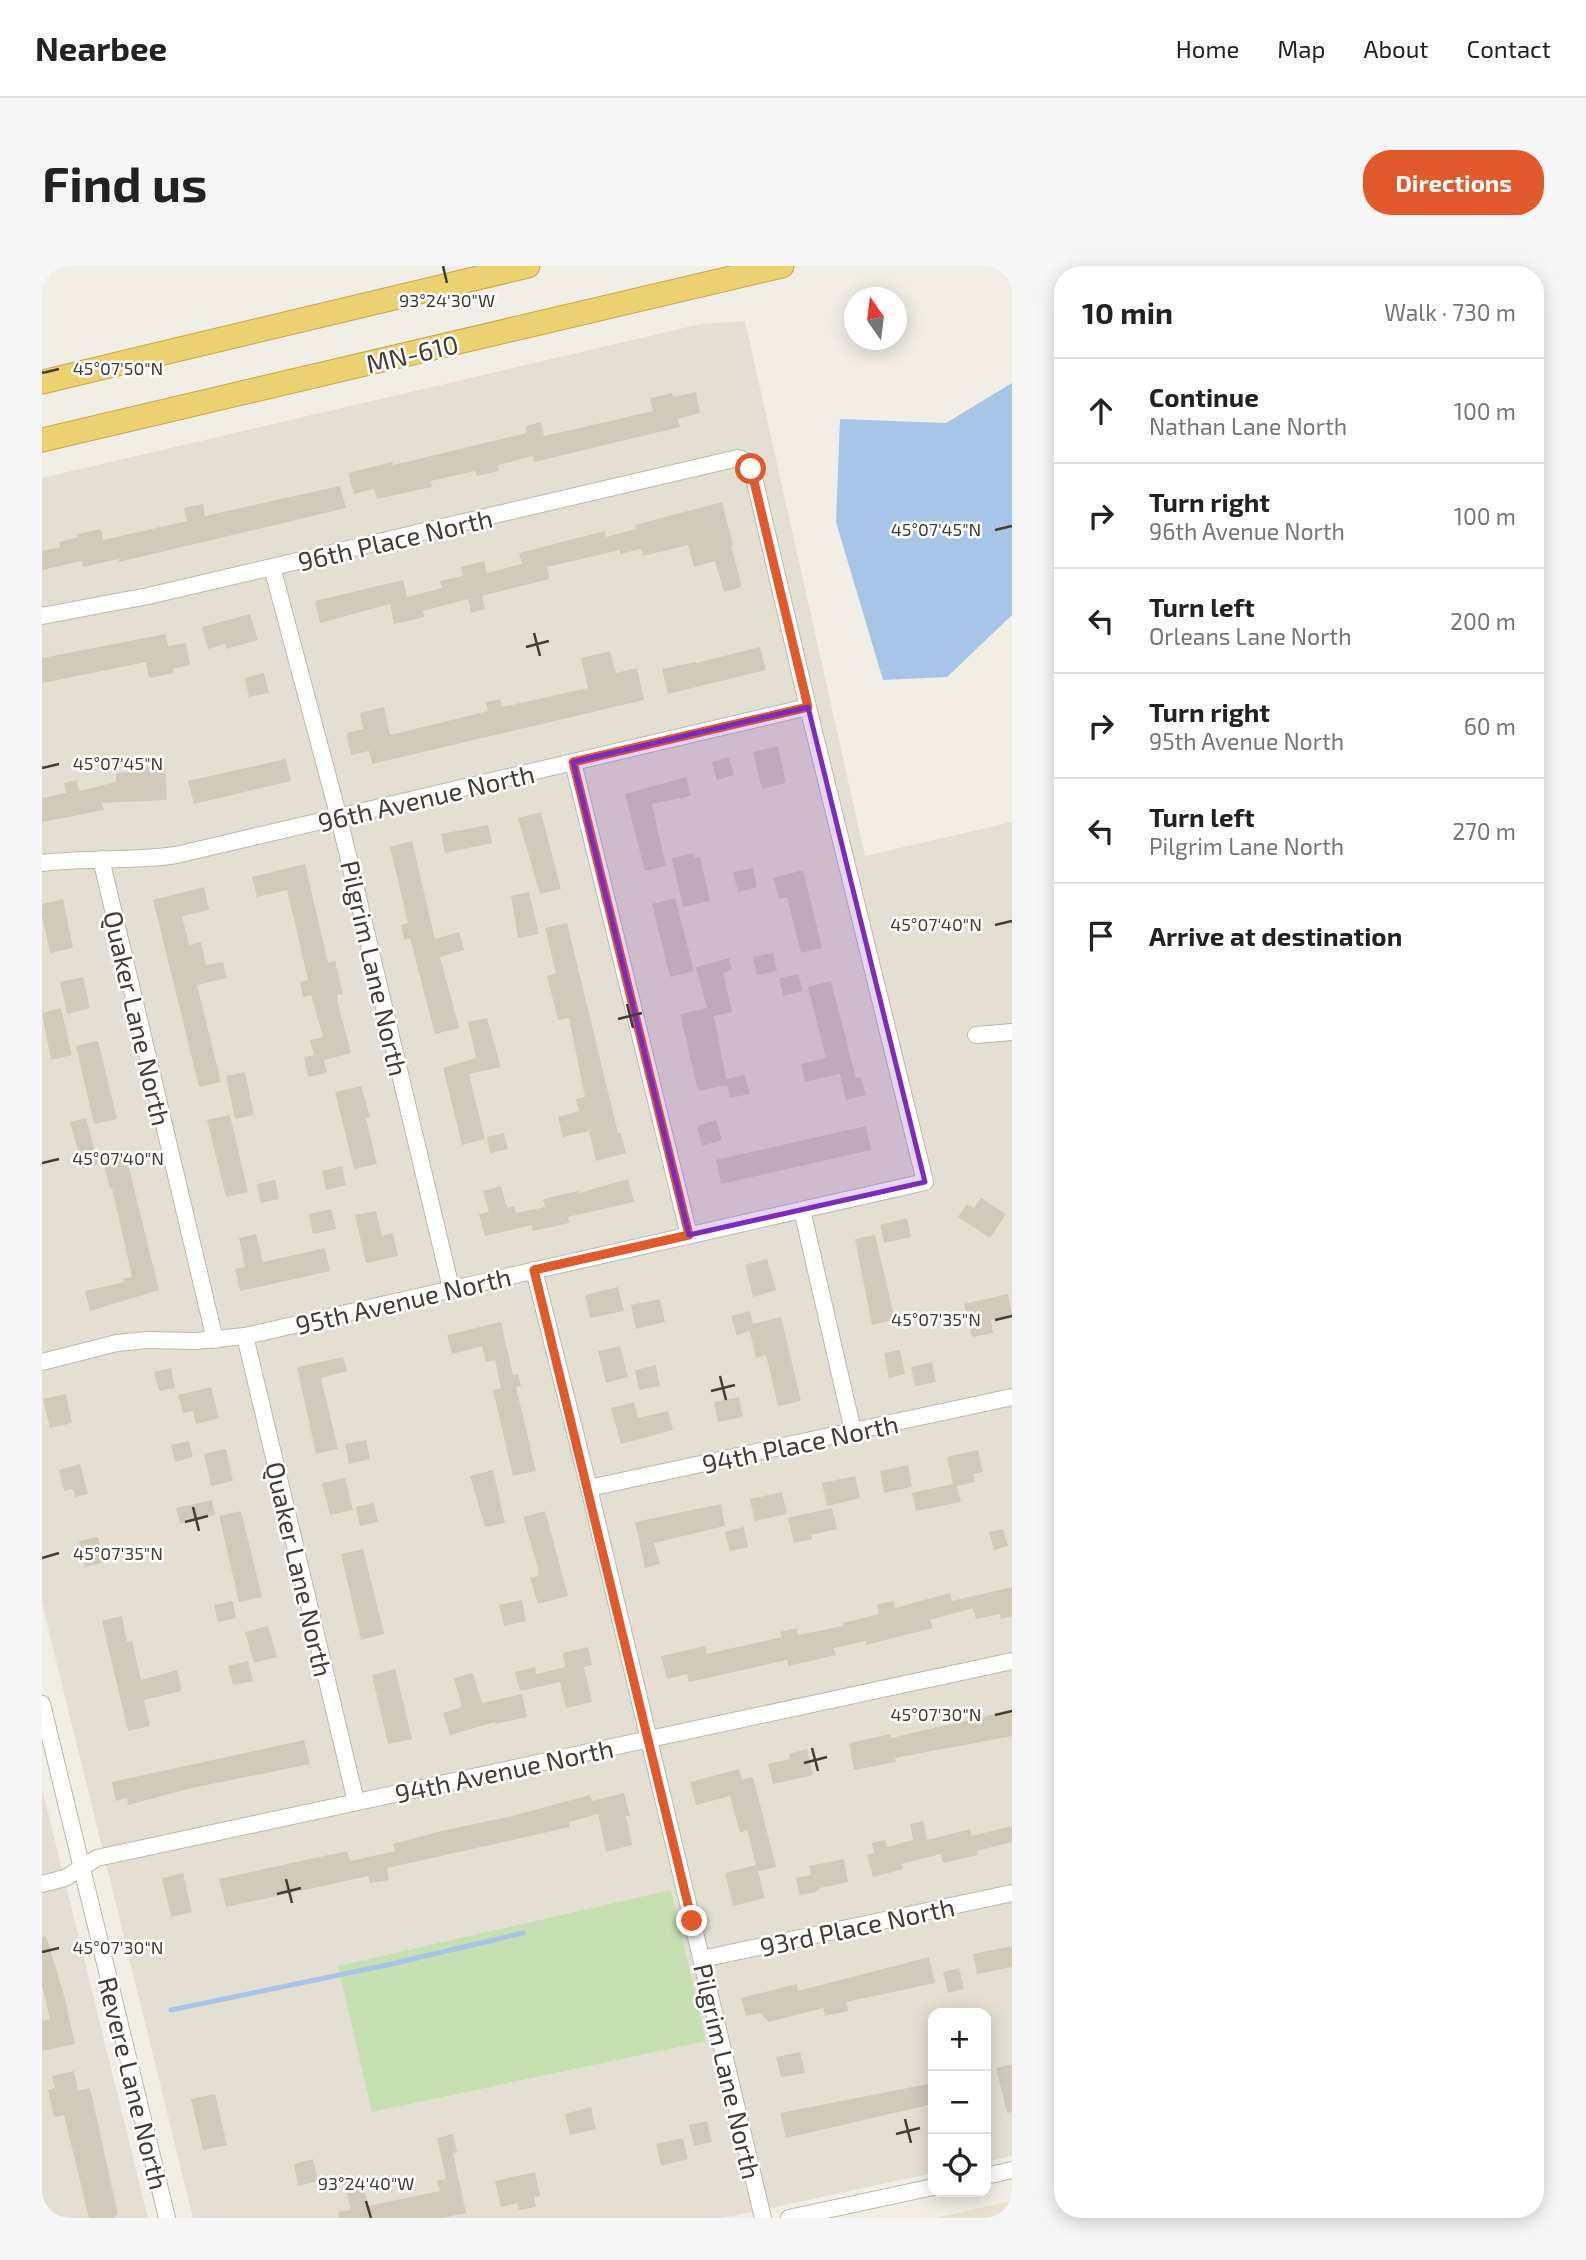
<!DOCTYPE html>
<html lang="en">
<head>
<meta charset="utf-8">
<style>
  :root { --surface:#fff; --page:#f6f6f6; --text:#222; --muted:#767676; --line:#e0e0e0; --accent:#e05a2b }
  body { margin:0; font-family:"Exo 2",sans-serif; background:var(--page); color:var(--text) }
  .controls { position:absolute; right:21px; bottom:21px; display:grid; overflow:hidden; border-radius:14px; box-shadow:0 4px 18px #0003 }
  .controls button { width:63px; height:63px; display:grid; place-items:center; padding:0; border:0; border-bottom:2px solid var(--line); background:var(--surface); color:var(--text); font:35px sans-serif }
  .compass { position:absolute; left:802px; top:21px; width:63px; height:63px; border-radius:50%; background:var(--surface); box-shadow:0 4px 18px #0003; rotate:346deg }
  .stop { position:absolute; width:21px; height:21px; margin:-16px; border:5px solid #e05a2b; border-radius:50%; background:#fff }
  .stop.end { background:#e05a2b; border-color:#fff; box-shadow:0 2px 7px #0008 }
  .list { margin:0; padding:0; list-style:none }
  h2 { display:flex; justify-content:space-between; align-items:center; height:91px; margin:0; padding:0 28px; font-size:30px }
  h2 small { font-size:23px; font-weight:400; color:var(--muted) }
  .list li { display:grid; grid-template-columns:46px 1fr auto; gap:21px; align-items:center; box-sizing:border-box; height:105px; padding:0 28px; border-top:2px solid var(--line) }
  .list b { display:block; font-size:26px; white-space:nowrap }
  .list p { margin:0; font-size:23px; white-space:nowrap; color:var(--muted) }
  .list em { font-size:23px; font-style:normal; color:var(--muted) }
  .icon { flex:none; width:38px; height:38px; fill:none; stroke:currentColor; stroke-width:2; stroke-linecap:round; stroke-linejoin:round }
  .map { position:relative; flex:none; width:970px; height:1952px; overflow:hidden; border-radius:28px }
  header { display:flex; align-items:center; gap:42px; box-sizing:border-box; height:98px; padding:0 35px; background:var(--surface); border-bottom:2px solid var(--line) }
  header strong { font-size:33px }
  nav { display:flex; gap:38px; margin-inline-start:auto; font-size:24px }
  .intro { display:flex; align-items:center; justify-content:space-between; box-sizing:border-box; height:168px; padding:0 42px }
  h1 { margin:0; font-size:49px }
  .button { padding:18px 32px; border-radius:28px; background:var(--accent); color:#fff; font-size:24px; font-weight:700 }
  main { display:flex; gap:42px; padding:0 42px }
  aside { flex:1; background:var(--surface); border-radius:28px; box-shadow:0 4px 18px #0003 }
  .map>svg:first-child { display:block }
  .residential { fill:#e3e0d3 }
  .education { fill:#e8e3d0 }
  .green { fill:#c6e0b2 }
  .water { fill:#a7c6e7 }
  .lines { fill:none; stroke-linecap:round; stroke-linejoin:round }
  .stream { stroke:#a7c6e7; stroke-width:5 }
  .building { fill:#d0cabb }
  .minor-casing { stroke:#bdb9ab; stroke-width:18 }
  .highway-casing { stroke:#caa745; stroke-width:25 }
  .minor { stroke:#fff; stroke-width:16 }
  .highway { stroke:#ecd173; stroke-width:23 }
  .route { stroke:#e05a2b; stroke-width:9 }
  .marked { fill:#7b2cbf; fill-opacity:0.2; stroke:#7b2cbf; stroke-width:5; stroke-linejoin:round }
  .ticks { fill:none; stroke:#423e35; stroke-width:2.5 }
  .labels { text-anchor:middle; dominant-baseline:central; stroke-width:5; stroke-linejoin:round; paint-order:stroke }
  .street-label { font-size:26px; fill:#423e35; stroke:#fff }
  .ticks-label { font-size:18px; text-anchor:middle; fill:#423e35; stroke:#fff; stroke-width:5; stroke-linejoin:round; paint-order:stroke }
</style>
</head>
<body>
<header>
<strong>Nearbee</strong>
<nav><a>Home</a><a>Map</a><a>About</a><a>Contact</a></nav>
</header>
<div class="intro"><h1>Find us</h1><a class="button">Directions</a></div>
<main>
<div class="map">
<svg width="970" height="1952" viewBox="0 0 970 1952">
  <rect width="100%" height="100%" fill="#f0eee5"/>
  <path class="residential" d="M703 55 823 590 970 556V1890L944 1896V1747H891V1907L681 1952H151L0 1337V212L659 58Z
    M0 1522 106 1952H0Z"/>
  <path class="education" d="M970 1935V1952H892Z"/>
  <path class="green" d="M629 1624 664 1775 330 1846 296 1700Z"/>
  <path class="water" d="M970 117V349L905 411 841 414 794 256 798 153 904 157Z"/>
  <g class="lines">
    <path class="stream" d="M129 1744 345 1699 481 1667"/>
  </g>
  <path class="building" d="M654 126 658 147 636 153 638 161 492 196 491 190 456 199 457 205 435 210 433 205 389 215 390 221 335 233 332 223 312 228 306 207 350 196 351 199 485 167 484 160 499 156 502 170 533 163 611 145 608 132 630 127 631 131Z
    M298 220 304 242 77 296V293L41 301 40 295 0 304V285L18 281 17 276 36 271 35 268 59 263 61 274 145 255 142 242 161 238 163 250Z
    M680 236 691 279 689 280 700 321 682 326 673 295 652 301 646 279 601 290 599 283 578 288V284L505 301 508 313 440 330 443 343 429 347 426 333 381 345 382 351 352 358 348 338 278 357 273 335 361 314 365 331 400 322 398 315 421 310 419 301 442 295 445 307 480 298 477 287 563 265 564 271 594 263 593 259Z
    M208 348 216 374 184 383 183 378 166 383 160 361Z
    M124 368 126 380 144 377 148 399 131 403 132 407 107 412 104 396 0 417V392Z
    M718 381 724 404 626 428 620 403 654 396 655 397Z
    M568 385 574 407 595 402 602 434 330 498 327 485 309 489 304 467 321 463 318 447 342 441 348 469 446 445 444 436 458 433 460 441 546 422 539 392Z
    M222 407 227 427 207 431 203 412Z
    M736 480 744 517 720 523 711 486Z
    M687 491 692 509 675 514 670 496Z
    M244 493 249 515 152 538 146 515Z
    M123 500 125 534 60 537 62 544 0 556V532L24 527 22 517 35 514 37 525 74 516V507L92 506V502Z
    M644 511 649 530 610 538 624 600 603 605 583 528Z
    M499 546 519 623 498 628 476 552Z
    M446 559 450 577 403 587 399 568Z
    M370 575 393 673 417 666 422 684 398 691 417 762 393 768 368 672 362 674 359 659 366 657 348 581Z
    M651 587 653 592 658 591 668 635 641 641 630 592Z
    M263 598 286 697 293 695 301 728 295 729 297 742 309 787 282 794 285 807 266 811 262 791 272 789 268 774 281 771 269 729 261 731 258 716 266 714 245 624 215 631 210 611Z
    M711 602 715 621 696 626 691 606Z
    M761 604 780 682 759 687 745 631 737 633 731 612Z
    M162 621 167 644 140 650 147 679 159 676 164 699 181 696 185 712 155 719 179 816 157 821 111 634Z
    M487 626 497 668 476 672 469 630Z
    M633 632 652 705 628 711 610 638Z
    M21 633 31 682 8 687 0 650V638Z
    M525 657 576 867H579L584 887 554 895 547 865 521 871 516 851 537 845 534 833 543 831 527 752 516 754 505 710 514 707 503 662Z
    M731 687 735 705 715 709 711 691Z
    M687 692 690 704 681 707 690 746 672 750 684 813 703 809 708 828 688 832 685 819 656 825 638 748 665 742 654 701Z
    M756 708 761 725 741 730 737 712Z
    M41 711 48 742 25 748 18 716Z
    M789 715 814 812 819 811 824 829 804 834 798 808 763 816 759 798 784 792 766 721Z
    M19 742 30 789 9 794 0 747Z
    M445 752 459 801 427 808 443 873 420 879 401 802 434 792 426 756Z
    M56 775 75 853 52 858 34 780Z
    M203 806 212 849 193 853 184 810Z
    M319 820 328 851 324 852 335 898 312 903 293 826Z
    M188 849 206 926 184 931 165 854Z
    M44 852 56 898 41 902 28 856Z
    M674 854 680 874 660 880 655 860Z
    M824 860 829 884 679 918 674 894Z
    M462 867 466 883 448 887 445 871Z
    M83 886 117 1024 48 1045 43 1025 82 1016 81 1013 90 1011 70 922 68 923 60 891Z
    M300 900 304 919 284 924 280 905Z
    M586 913 592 936 526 951 527 957 491 965 490 959 443 970 437 948 447 946 441 925 459 920 465 942 472 940 474 947 503 941 501 933 536 925 537 927Z
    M233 914 237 933 219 937 215 918Z
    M939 932 964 948 948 972 916 951 925 938 932 942Z
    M289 943 294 963 271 968 267 948Z
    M334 945 340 970 351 967 356 990 324 997 313 949Z
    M865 952 869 971 842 977 838 959Z
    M214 968 221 996 283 982 288 1005 198 1025 193 1003 203 1001 197 972Z
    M833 969 853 1054 830 1059 813 973Z
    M725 993 734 1024 711 1031 703 999Z
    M576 1021 582 1045 548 1052 543 1029Z
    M966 1028 970 1049 949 1054 951 1067 930 1071 922 1038Z
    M618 1033 623 1056 594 1063 589 1039Z
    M708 1045 711 1058 739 1051 759 1135 736 1140 724 1089 714 1092 708 1065 695 1069 689 1050Z
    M459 1056 471 1109 476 1108 479 1120 474 1121 494 1205 471 1210 451 1124 459 1122 453 1094 444 1096 440 1080 410 1088 405 1069Z
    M578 1080 586 1111 564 1117 556 1085Z
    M858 1084 863 1108 847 1112 842 1087Z
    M301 1091 305 1105 279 1112 296 1183 274 1188 255 1101Z
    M890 1096 894 1116 873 1120 869 1101Z
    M614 1099 618 1120 597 1124 593 1104Z
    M129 1102 133 1122 117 1125 112 1106Z
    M169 1121 177 1152 154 1158 151 1145 141 1147 136 1129Z
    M24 1128 30 1157 8 1162 1 1133Z
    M697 1131 701 1151 676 1156 672 1136Z
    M592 1136 596 1152 626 1145 631 1164 579 1178 569 1142Z
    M324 1174 328 1193 307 1198 303 1178Z
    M147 1175 151 1191 133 1196 129 1179Z
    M184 1183 191 1215 169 1220 162 1188Z
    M936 1184 941 1206 931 1208 933 1216 915 1220 919 1236 874 1245 870 1227 911 1218 905 1191Z
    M38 1198 46 1228 33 1231 31 1223 22 1225 17 1204Z
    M866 1199 870 1221 842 1227 838 1205Z
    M451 1204 463 1257 443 1261 428 1210Z
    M813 1210 818 1232 785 1240 780 1217Z
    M303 1212 311 1244 288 1249 280 1217Z
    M740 1226 745 1248 713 1255 708 1233Z
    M170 1234 173 1249 138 1258 134 1242Z
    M332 1237 336 1256 318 1260 314 1241Z
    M679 1238 683 1260 612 1277 618 1298 603 1302 593 1256Z
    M790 1242 795 1263 769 1269 770 1273 752 1277 746 1252Z
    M199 1245 220 1331 197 1336 177 1250Z
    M503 1245 526 1330 496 1338 488 1312 496 1310V1302L481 1251Z
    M702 1261 706 1281 688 1285 683 1266Z
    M961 1263 966 1280 952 1284 947 1266Z
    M56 1271 62 1296 43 1301 37 1275Z
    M321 1283 342 1368 319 1374 299 1288Z
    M970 1321V1350L959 1353 958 1348 934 1353 931 1342 888 1354 891 1362 824 1379V1375L792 1382 794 1389 746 1400 745 1394 647 1416 645 1408 625 1413 619 1390 663 1380 664 1388 740 1371 738 1366 755 1362 756 1369 801 1360V1357L837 1348 835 1338 852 1335 853 1342 908 1327 910 1335Z
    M480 1334 484 1355 462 1360 457 1339Z
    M191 1335 194 1352 176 1356 172 1339Z
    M80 1350 85 1376 90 1375 99 1414 135 1404 140 1425 102 1434 108 1460 86 1465 60 1355Z
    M226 1360 235 1391 212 1397 203 1366Z
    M546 1381 550 1399 542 1401 550 1436 524 1442 518 1416 478 1425 473 1406 493 1401 494 1408 524 1401 520 1387Z
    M206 1395 211 1415 191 1419 186 1400Z
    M353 1403 370 1473 346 1478 330 1409Z
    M431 1407 440 1437 480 1428 485 1451 453 1458V1456L408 1469 401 1447 420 1441 412 1412Z
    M970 1444V1470L853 1492 854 1496 812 1504 807 1477 848 1468 849 1472Z
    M262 1474 268 1498 150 1522 86 1539 85 1532 74 1535 70 1516Z
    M765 1483 771 1509 731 1518 726 1498 748 1493 747 1488Z
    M697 1503 700 1514 711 1511 734 1601 716 1605 723 1632 691 1640 683 1607 714 1599 705 1564 698 1567 688 1530 654 1539 648 1516Z
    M582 1527 588 1550H584L590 1579 564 1586 556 1548 527 1556 528 1561 345 1602 347 1614 328 1617 326 1610 184 1641 177 1613 305 1585 308 1595 353 1585 351 1578 399 1565 466 1551 548 1529 550 1535Z
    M881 1555 885 1574 928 1563 929 1570 970 1560V1576L935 1585 936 1589 901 1597 899 1588 859 1598 861 1603 831 1611 825 1589 832 1587 830 1577 843 1574 845 1581 871 1574 868 1558Z
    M802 1593 806 1616 778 1622 774 1626 757 1629 754 1612 769 1609 767 1600Z
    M141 1607 150 1646 129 1651 120 1612Z
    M4 1670 22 1729 33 1778 0 1785V1755L8 1753 0 1719V1671Z
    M970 1680V1701L935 1708 931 1688Z
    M887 1691 893 1717 804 1736 806 1745 783 1750 781 1742 727 1756 718 1747 704 1750 699 1732 755 1718 756 1725Z
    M917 1702 922 1723 906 1727 901 1706Z
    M758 1786 763 1807 739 1811 734 1791Z
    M970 1798V1846L965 1847 954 1802Z
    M32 1805 36 1825 48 1822 76 1949 72 1950 73 1952H47L22 1849 12 1851 6 1824 13 1822 10 1810Z
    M891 1817V1838L744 1872 738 1847Z
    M173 1828 185 1879 161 1884 149 1833Z
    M549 1841 554 1863 528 1869 523 1848Z
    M665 1855 670 1876 652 1880 647 1859Z
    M411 1868 415 1886 411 1887 424 1947 400 1952H297L296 1946 309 1944 302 1916 320 1912 326 1940 398 1925 395 1915 404 1913 395 1872Z
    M641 1872 646 1893 619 1900 614 1878Z
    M271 1893 276 1915 256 1920 252 1898Z
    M493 1906 498 1930 492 1931 494 1941 477 1944 475 1937 459 1941 453 1915Z"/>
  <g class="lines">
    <defs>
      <path id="minor" d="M230 301 297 552 409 1022
        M0 350 106 330 696 192 704 195 710 203 766 441 883 916 203 1070 154 1075 104 1074 75 1077 0 1096
        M531 496 647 969
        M59 593 173 1074
        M0 597C45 591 89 596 134 589L766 441
        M934 769 970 766
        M760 944 811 1165
        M492 1004 547 1222 721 1952
        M203 1070 314 1536
        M547 1222 970 1131
        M0 1438 125 1952
        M0 1618 23 1612 55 1592 970 1395
        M660 1693 970 1627
        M944 1910 970 1904
        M747 1952 891 1921"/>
      <path id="highway" d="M0 116 486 0
        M0 174 740 0"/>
    </defs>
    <use href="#minor" class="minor-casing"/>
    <use href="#highway" class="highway-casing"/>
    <use href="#minor" class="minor"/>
    <use href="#highway" class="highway"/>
  </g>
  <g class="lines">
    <path class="route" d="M650 1655 492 1004 647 969 531 496 766 441 709 203"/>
  </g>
  <path class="marked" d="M766 441 883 916 647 969 531 496Z"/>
  <path class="ticks" d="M401 0 405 17M0 107 17 103M953 264 970 260M492 367 498 390M484 381 507 375M0 502 17 498M953 659 970 655M585 738 591 762M576 753 600 747M0 897 17 893M953 1054 970 1050M678 1110 684 1134M669 1125 693 1119M151 1241 157 1265M143 1256 166 1250M0 1292 17 1287M953 1449 970 1445M770 1482 776 1505M762 1497 785 1491M244 1613 250 1637M235 1628 259 1622M0 1686 17 1682M863 1853 869 1877M854 1868 878 1862M324 1935 329 1952"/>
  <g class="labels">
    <g class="street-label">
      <text transform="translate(370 87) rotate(-13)">MN-610</text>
      <text transform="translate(353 273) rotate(-13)">96th Place North</text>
      <text transform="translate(384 531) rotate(-13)">96th Avenue North</text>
      <text transform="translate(333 702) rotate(77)">Pilgrim Lane North</text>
      <text transform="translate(96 752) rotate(77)">Quaker Lane North</text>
      <text transform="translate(361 1034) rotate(-13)">95th Avenue North</text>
      <text transform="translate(758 1177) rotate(-12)">94th Place North</text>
      <text transform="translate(258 1303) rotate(77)">Quaker Lane North</text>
      <text transform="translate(462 1504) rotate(-12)">94th Avenue North</text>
      <text transform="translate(815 1660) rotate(-12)">93rd Place North</text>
      <text transform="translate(686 1805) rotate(77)">Pilgrim Lane North</text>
      <text transform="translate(92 1817) rotate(76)">Revere Lane North</text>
    </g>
  </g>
  <g class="ticks-label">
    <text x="405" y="41">93°24'30"W</text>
    <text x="76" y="109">45°07'50"N</text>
    <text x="894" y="270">45°07'45"N</text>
    <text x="76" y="504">45°07'45"N</text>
    <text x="894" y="665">45°07'40"N</text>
    <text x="76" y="899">45°07'40"N</text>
    <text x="894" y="1060">45°07'35"N</text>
    <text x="76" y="1294">45°07'35"N</text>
    <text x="894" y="1455">45°07'30"N</text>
    <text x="76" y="1688">45°07'30"N</text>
    <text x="324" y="1924">93°24'40"W</text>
  </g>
</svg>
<div class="controls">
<button>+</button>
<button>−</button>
<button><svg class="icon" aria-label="locate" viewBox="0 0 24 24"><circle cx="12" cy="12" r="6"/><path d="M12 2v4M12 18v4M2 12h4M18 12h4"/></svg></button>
</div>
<svg class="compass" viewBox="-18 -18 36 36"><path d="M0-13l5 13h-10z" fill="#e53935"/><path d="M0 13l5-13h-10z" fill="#767676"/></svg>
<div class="stop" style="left:709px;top:203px"></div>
<div class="stop end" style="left:650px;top:1655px"></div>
</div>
<aside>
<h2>10 min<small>Walk · 730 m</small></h2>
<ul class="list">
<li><svg class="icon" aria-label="ahead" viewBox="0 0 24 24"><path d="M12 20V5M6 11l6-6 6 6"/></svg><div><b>Continue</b><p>Nathan Lane North</p></div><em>100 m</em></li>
<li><svg class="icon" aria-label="right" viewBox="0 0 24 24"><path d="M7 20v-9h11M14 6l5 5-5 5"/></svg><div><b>Turn right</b><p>96th Avenue North</p></div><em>100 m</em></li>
<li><svg class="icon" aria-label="left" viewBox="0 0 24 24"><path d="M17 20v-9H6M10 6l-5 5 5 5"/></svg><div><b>Turn left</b><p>Orleans Lane North</p></div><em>200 m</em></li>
<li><svg class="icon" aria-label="right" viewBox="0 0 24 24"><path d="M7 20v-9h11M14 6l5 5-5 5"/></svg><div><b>Turn right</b><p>95th Avenue North</p></div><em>60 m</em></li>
<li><svg class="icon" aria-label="left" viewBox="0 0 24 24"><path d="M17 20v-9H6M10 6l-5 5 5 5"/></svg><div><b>Turn left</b><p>Pilgrim Lane North</p></div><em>270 m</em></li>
<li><svg class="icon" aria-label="arrive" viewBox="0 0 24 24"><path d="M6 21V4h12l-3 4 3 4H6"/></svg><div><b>Arrive at destination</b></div></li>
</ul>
</aside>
</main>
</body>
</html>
